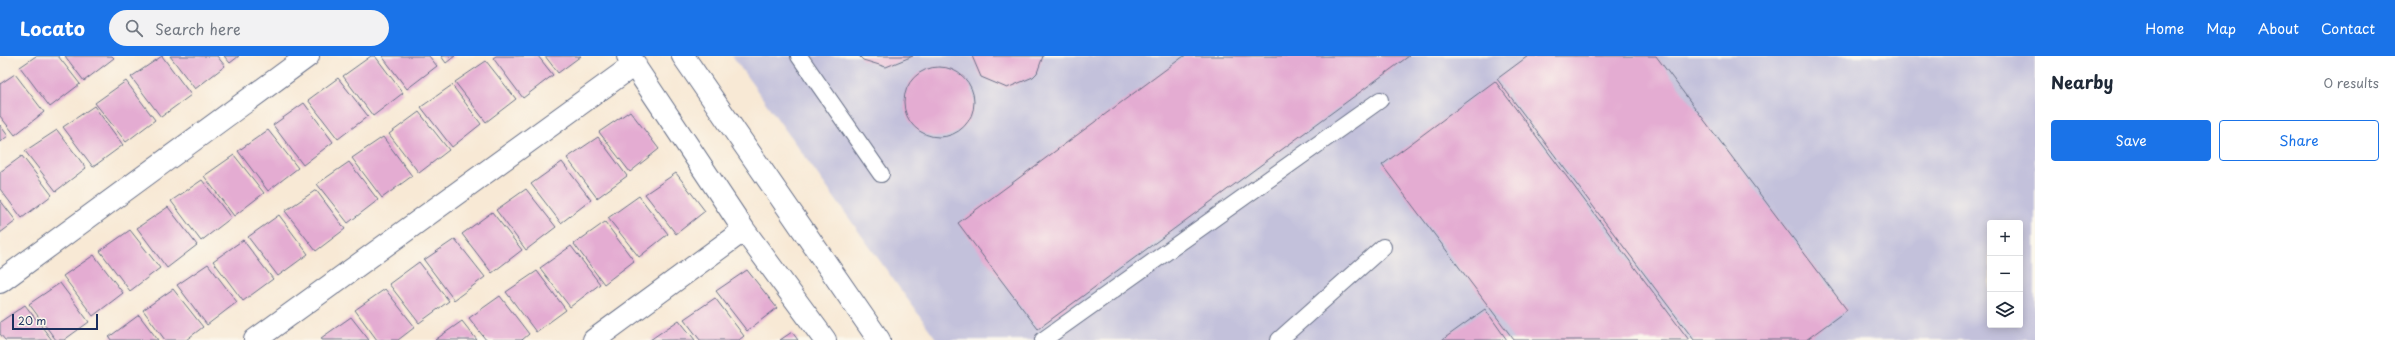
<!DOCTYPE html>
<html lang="en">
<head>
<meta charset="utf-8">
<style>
  :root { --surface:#fff; --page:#f2f2f3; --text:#1f2937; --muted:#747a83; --line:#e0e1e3; --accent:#1a73e8 }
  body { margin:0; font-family:"Playpen Sans",sans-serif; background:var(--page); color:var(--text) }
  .controls { position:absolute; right:12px; bottom:12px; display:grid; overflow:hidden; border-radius:4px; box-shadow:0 2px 10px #0003 }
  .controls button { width:36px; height:36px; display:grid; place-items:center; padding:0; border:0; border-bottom:1px solid var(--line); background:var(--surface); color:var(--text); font:20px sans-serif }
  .scale { position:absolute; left:12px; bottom:10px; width:86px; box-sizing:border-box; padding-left:4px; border:2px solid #1b2f5e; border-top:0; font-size:11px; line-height:14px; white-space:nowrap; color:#1b2f5e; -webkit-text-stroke:3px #fbf7ec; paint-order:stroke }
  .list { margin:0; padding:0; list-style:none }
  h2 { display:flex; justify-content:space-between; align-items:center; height:52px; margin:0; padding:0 16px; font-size:17px }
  h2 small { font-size:13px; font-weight:400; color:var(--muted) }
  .actions { display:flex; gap:8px; padding:12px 16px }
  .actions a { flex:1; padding:9px 0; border:1px solid var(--accent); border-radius:4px; text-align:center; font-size:14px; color:var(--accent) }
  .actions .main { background:var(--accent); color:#fff }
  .icon { flex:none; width:22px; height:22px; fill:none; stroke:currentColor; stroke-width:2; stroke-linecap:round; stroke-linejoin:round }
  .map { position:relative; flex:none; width:2035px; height:284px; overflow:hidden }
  header { display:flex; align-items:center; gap:24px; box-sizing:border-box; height:56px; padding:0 20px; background:var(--accent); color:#fff }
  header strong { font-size:19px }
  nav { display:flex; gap:22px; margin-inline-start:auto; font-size:14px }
  .search { width:280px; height:36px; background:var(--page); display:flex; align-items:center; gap:10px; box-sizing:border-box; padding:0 14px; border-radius:22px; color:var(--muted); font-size:15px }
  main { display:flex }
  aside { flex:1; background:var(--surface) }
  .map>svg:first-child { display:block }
  .industrial { fill:#c3c1db; fill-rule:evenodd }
  .building { fill:#e4acd2 }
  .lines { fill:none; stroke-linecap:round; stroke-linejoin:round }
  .lane-casing { stroke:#687088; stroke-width:18 }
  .street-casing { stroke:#687088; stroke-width:24 }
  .lane { stroke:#fff; stroke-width:16 }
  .street { stroke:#fff; stroke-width:22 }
</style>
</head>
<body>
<header>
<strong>Locato</strong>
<div class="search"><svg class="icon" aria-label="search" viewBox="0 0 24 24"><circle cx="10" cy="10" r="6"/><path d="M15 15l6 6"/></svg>Search here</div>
<nav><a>Home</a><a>Map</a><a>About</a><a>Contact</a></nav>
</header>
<main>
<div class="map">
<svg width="2035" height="284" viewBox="0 0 2035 284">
  <rect width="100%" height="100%" fill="#fbf7ec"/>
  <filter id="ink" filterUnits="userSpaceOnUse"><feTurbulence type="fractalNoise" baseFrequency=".025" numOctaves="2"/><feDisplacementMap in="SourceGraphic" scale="8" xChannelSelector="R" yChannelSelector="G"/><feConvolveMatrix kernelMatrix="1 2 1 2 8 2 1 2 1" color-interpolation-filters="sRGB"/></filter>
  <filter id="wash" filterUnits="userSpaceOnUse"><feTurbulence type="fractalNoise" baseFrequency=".012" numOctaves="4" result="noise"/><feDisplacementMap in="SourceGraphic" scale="16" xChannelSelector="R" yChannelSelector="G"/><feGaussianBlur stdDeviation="0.9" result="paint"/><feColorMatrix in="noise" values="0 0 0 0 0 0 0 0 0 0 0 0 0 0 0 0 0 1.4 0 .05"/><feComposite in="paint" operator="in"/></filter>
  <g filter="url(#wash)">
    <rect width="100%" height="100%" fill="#f8e9d5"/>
    <path class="industrial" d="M732 0H2035V284H937ZM1990 167H2020V269H1990Z"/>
    <g id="blocks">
      <path class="building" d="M36 0H58L80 28 50 51 20 11Z
        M65 0H112L114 2 84 25Z
        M162 0 191 39 161 61 131 21Z
        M170 0H217L225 10 195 33Z
        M224 0H239L230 7Z
        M371 0H375L403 37 373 60 343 20Z
        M382 0H429L437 10 407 33Z
        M441 0H455L446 7Z
        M496 0H538L553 19 523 42 493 2Z
        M545 0H581L558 17Z
        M859 0H913L886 11 863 4Z
        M972 0H1043L1037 17 1033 21 1007 32 981 21Z
        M1184 0H1409L1038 273 958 167Z
        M1528 0H1656L1847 254 1806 284H1694L1497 23Z
        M486 5 516 43 486 66 455 26Z
        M904 46a35 35 0 1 1 70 0a35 35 0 1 1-70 0Z
        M15 18 44 56 15 79 0 60V28Z
        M338 22 368 60 338 83 308 44Z
        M126 25 155 64 126 86 95 47Z
        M1495 25 1689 284H1514L1382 109Z
        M452 29 481 68 452 91 421 51Z
        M304 47 333 86 303 109 273 69Z
        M94 50 123 89 93 111 63 71Z
        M630 55 659 93 630 116 599 76Z
        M419 56 449 94 419 117 389 78Z
        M0 69 8 80 0 86Z
        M57 74 86 112 56 135 25 95Z
        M268 74 298 112 268 135 238 95Z
        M383 81 412 120 382 142 352 102Z
        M598 81 627 120 597 142 567 102Z
        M234 99 264 137 234 160 204 120Z
        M22 100 52 139 22 162 0 133V116Z
        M349 106 378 144 348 167 317 128Z
        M562 106 591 144 561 167 531 128Z
        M676 117 705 155 676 178 645 138Z
        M202 124 231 162 201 185 171 145Z
        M526 133 556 171 526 194 496 154Z
        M316 134 345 173 316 195 285 155Z
        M639 140 668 178 639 201 608 162Z
        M0 144 16 165 0 177Z
        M168 151 197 189 167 212 137 172Z
        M492 156 522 194 492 217 462 178Z
        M279 159 308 198 278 220 248 181Z
        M605 166 634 205 604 228 574 188Z
        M130 174 160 212 130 235 100 195Z
        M455 183 485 221 454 244 424 204Z
        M243 184 273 223 243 245 213 205Z
        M571 190 600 228 570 251 540 212Z
        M94 199 123 237 93 260 63 220Z
        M419 206 449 245 419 267 389 228Z
        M208 208 237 246 207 269 177 229Z
        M747 214 777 252 747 275 716 235Z
        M537 215 566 254 536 276 506 236Z
        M60 227 89 266 64 284H56L29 248Z
        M173 233 203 271 186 284H165L143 254Z
        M385 233 415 271 398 284H377L355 254Z
        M500 240 529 278 522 284H486L469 262Z
        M715 242 744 280 739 284H700L684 263Z
        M25 249 52 284H5L0 278V266Z
        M1485 253 1507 284H1442Z
        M139 259 158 284H111L109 281Z
        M351 261 369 284H322L321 282Z
        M679 264 695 284H650Z
        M462 265 477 284H435Z
        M792 276 798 284H780Z"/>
    </g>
  </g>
  <g filter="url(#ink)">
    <use href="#blocks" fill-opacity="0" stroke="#687088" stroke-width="1"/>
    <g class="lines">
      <defs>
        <path id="lane" d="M799 0 881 118
          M1043 284 1380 44
          M1279 284 1383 191"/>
        <path id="street" d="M628 0 744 174 825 284
          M683 0 879 284
          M0 226 308 0
          M255 284 635 8
          M594 284 744 174"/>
      </defs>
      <use href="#lane" class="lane-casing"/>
      <use href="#street" class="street-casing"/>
      <use href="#lane" class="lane"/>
      <use href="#street" class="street"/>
    </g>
  </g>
</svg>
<div class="controls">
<button>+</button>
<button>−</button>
<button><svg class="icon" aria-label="layers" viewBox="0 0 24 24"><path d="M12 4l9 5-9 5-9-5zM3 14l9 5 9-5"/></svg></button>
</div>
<div class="scale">20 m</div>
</div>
<aside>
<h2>Nearby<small>0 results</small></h2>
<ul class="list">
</ul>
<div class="actions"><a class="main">Save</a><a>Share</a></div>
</aside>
</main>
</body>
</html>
